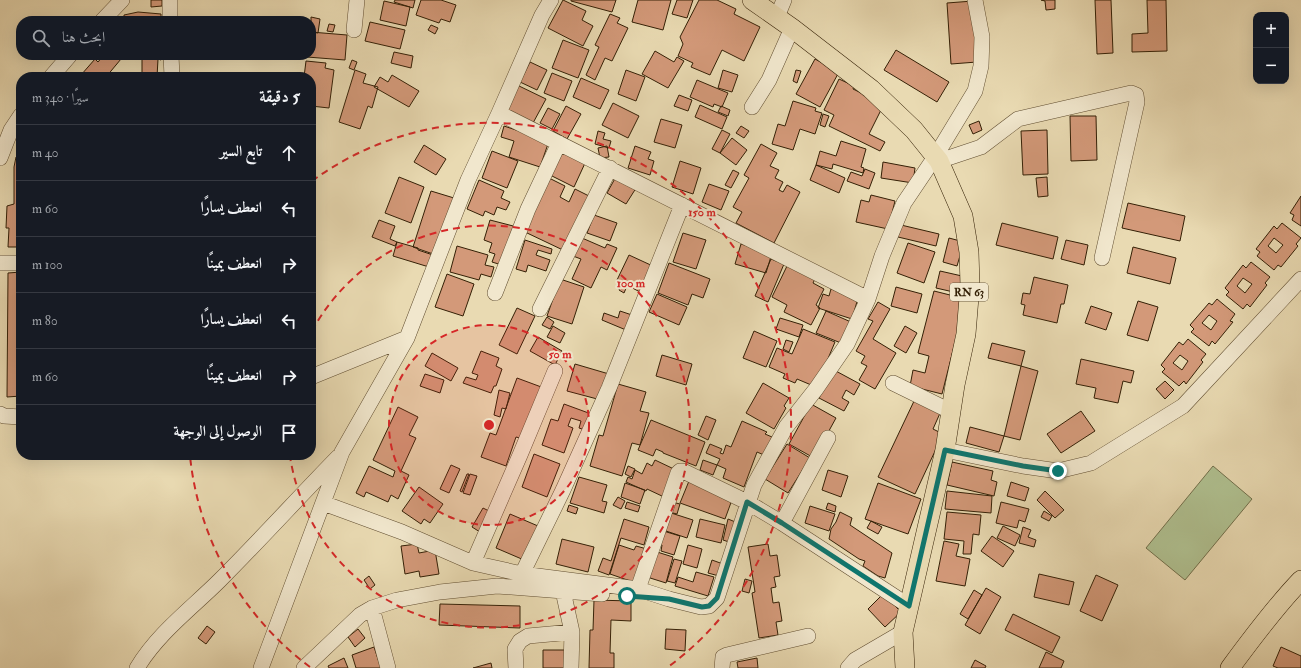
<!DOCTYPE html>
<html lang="ar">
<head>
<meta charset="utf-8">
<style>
  :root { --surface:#171b24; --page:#242831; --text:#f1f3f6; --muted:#9ea1a6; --line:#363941 }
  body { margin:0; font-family:"IM FELL Double Pica",Amiri,serif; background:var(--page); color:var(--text); direction:rtl }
  .controls { position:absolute; right:12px; top:12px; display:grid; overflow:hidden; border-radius:8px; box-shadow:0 4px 16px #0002 }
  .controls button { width:36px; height:36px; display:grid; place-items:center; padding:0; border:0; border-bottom:1px solid var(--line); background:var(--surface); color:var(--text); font:20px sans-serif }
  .stop { position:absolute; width:12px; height:12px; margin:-9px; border:3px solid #0f766e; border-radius:50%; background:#fff }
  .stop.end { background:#0f766e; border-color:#fff; box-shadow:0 1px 4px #0008 }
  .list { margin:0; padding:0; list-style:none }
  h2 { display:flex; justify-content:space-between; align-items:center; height:52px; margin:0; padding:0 16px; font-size:17px }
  h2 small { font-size:13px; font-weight:400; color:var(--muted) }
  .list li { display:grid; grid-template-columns:26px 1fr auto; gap:12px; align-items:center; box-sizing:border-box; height:56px; padding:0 16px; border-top:1px solid var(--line) }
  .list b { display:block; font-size:15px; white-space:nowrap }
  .list em { font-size:13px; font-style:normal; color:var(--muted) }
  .icon { flex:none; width:22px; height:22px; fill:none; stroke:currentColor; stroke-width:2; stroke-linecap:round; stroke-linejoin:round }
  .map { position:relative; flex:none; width:1301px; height:668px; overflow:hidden; direction:ltr }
  .search { position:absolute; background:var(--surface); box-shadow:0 4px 16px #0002; left:16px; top:16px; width:300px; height:44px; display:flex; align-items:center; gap:10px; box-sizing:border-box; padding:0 14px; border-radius:16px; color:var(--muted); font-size:15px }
  .panel { position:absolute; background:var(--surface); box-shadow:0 4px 16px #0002; left:16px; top:72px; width:300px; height:388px; border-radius:16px; direction:rtl }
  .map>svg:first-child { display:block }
  .green { fill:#b0c191; stroke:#72704c }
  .building { fill:#d39979; stroke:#342006; fill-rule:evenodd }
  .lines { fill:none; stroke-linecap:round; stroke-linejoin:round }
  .minor-casing { stroke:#614e31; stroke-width:16 }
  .major-casing { stroke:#342006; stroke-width:20 }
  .minor { stroke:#f1e7cd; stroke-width:15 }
  .major { stroke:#e9dab2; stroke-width:19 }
  .route { stroke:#0f766e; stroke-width:5 }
  .ring { fill:none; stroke:#d62828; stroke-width:2; stroke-dasharray:7 5 }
  .labels { text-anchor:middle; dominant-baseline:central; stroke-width:4; stroke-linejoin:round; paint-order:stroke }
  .shield { fill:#f1e7cd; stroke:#6d5c42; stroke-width:1 }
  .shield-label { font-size:11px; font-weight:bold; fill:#342006 }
  .centre { fill:#d62828; stroke:#f1e7cd; stroke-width:2 }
  .ring-label { font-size:12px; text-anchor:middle; font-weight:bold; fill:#d62828; stroke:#f1e7cd; stroke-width:4; stroke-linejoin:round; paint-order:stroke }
</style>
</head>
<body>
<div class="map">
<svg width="1301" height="668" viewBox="0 0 1301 668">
  <rect width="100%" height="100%" fill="#e9dab2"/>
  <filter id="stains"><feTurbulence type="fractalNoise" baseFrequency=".005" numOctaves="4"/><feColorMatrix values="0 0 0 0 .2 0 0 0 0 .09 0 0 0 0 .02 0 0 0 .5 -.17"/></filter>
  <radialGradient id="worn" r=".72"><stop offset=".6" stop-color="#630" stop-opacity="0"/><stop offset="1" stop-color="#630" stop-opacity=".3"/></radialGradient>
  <path class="green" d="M1213 466 1252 499 1185 580 1146 548Z"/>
  <path class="building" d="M151 0H162V6L151 7Z
    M395 0H415L413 8 394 2Z
    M421 0H441L456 5 450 22 441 19 439 23 416 15Z
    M563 0 586 11 582 20 593 26 583 46 548 28Z
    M571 0H616L612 12 571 1Z
    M638 0H671L663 30 632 22Z
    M677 0H693L687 18 672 14Z
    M699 0H717L736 9 734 14 760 27 744 61 722 50 710 75 691 67 693 63 678 56 683 44 680 37Z
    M1041 0H1055V9L1046 10 1045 1Z
    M1095 0H1111L1113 53 1097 54Z
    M1147 0H1166L1167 51 1132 52V34L1148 33Z
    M384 1 410 7 406 26 380 20Z
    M973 1 977 62 951 64 947 3Z
    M138 12 161 14V21H124V15Z
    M610 14 620 18 617 23 628 28 612 61 605 58 595 80 586 75 599 47 595 45Z
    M311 17 320 19 318 33 311 32Z
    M370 22 405 30 400 49 365 41Z
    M329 24 335 25 333 32 327 31Z
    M431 25 438 28 435 34 428 30Z
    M311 32 347 35 345 60 307 57V55H311Z
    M563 40 589 50 578 78 552 68Z
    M896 50 949 82 937 102 884 70Z
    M655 51 674 62 677 57 684 61 668 88 642 74Z
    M394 52 413 56 411 68 391 63Z
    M104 55H116L121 59 106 77H83L81 75 95 59 98 62Z
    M142 55H161V60L158 59 157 77H158H142Z
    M815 59 839 72 820 107 796 94Z
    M352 60 357 62 354 70 349 68Z
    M306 61 326 63 325 68 334 70 329 108 311 106V77H304Z
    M530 62 547 70 537 90 520 82Z
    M355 70 366 74 363 83 378 87 372 108 368 106 360 129 339 122Z
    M626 70 645 77 636 101 618 94Z
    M723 70 738 75 732 92 718 88Z
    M796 70 801 71 797 83 793 81Z
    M552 73 572 81 564 101 544 93Z
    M392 75 419 91 409 107 374 87 380 77 388 82Z
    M581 78 609 90 600 109 573 97Z
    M839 79 854 86 853 89 884 104 869 134 885 142 880 151 829 126 834 115 824 110Z
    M697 80 728 93 722 107 714 104 713 107 690 97Z
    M517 85 546 99 533 123 505 110Z
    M679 95 692 100 688 111 674 106Z
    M793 101 816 108 815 111 822 113 815 134 800 129 793 150 772 144 778 124 785 126Z
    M613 103 639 116 628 138 602 125Z
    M700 105 727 117 722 129 695 117Z
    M566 106 581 114 567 139 553 131Z
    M721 106 730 110 728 116 718 112Z
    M548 108 560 114 552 129 540 123Z
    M823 114 829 116 825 127 820 125Z
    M1070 116H1096L1097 160 1071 161Z
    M661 119 682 125 675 148 654 142Z
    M979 121 982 130 973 134 969 125Z
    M504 126 549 141 540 167 509 157 514 141 501 137Z
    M741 126 749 131 744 138 736 133Z
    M722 130 730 134 720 153 712 149Z
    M1047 130 1048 174 1023 175 1021 131Z
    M598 131 605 133 603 139 611 141 609 148 595 144Z
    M732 138 747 150 736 165 720 153Z
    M841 141 866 149 861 167 864 168 863 173 833 164 832 169 816 165 820 151 836 156Z
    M761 144 777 153 770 166 779 170 775 178 783 182 779 190 783 192 787 185 800 192 774 243 736 223 742 212 733 207 749 178 744 175Z
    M424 145 446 159 436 175 414 162Z
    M607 146 609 157 600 158 598 148Z
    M635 146 651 152 648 159 654 161 650 175 628 168Z
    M561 148 586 161 574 187 548 174Z
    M492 151 518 161 507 188 482 178Z
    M16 157H21V247H8L9 228H6L7 206 14 204V167Z
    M680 161 701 168 693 194 672 187Z
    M883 162 915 168 913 183 881 178Z
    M816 165 845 178 839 193 810 180Z
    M865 169 875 173 869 189 847 181 851 172 862 176Z
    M733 170 739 173 731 188 725 185Z
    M618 173 638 185 626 204 607 193Z
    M399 177 424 187 411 223 385 213Z
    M547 177 565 186 560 197 569 202 575 189 591 197 565 251 525 232Z
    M1047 177 1048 196 1038 197 1036 178Z
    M479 180 504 191 501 198 510 202 506 210 497 207 494 215 485 211 483 216 467 209Z
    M709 184 729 191 721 210 702 202Z
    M431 191 454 198 436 255 413 247Z
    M871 195 895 201 888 229 856 222 861 200 869 202Z
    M1301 196V226L1292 220 1294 215 1290 213Z
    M1128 203 1185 216 1180 241 1122 228Z
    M594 215 617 223 610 241 587 233Z
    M379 220 395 226 390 239 397 242 395 246 372 237Z
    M490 220 517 227 505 266 492 262 495 254 489 252 492 243 484 240Z
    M1002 223 1058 237 1053 259 996 245Z
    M1282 223 1301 238 1296 244 1298 246 1281 267 1278 265 1274 270 1257 256 1260 252 1256 249 1274 226 1277 229ZM1274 238 1283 245 1276 253 1268 246Z
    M901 225 939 234 936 246 898 237Z
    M683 233 706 240 696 269 673 262Z
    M582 238 605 248 607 244 617 248 607 270 601 267 591 288 572 279 581 259 573 256Z
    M949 238 964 242 957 266 943 262Z
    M525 240 552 249 551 254 538 250 536 255 550 260 546 271 528 265 526 272 516 269Z
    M1066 240 1088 245 1084 265 1061 259Z
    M397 242 418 248V250L433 255 429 267 393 256Z
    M908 243 935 252 924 283 897 273Z
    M741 244 772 253 766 273 735 264Z
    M457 246 488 255 485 265 494 267 491 277 481 274 479 280 450 272Z
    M1133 247 1176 258 1170 284 1127 273Z
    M629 255 655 267 642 293 617 280Z
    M771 259 784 264 768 302 755 296Z
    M1251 262 1270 277 1265 283 1267 285 1250 307 1247 304 1243 309 1226 295 1229 292 1225 288 1243 265 1246 268ZM1243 278 1252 284 1245 293 1237 286Z
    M669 263 710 279 703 298 692 294 688 305 658 293Z
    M787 266 815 279 813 283 824 289 816 305 820 308 811 325 784 312 787 305 772 297Z
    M940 271 962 276 958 293 936 288Z
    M21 272V396L7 397 8 273Z
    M447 274 474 284 463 316 435 307Z
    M1034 277 1068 285 1064 304H1061L1057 323 1023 315 1025 305 1021 304 1023 293 1030 294Z
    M560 279 584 287 572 324 547 316Z
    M622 283 627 286 624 293 619 290Z
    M896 287 922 294 917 313 891 306Z
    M831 289 858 298 852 319 818 308 823 294 829 296Z
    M934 291 966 299 942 394 910 386 913 370 925 373 929 356 918 353Z
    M657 294 687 307 679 325 649 312Z
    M1217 299 1235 314 1230 321 1233 322 1215 344 1212 341 1209 346 1191 332 1194 329 1190 325 1209 303 1212 305ZM1209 315 1217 321 1211 330 1202 323Z
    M1138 301 1158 307 1148 341 1127 335Z
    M878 302 890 309 873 339 896 353 875 389 859 380 867 366 861 363 865 356 856 351 873 321 868 319Z
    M1091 306 1112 313 1106 330 1085 323Z
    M517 308 535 316 517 354 499 345Z
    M620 311 632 315 626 330 602 320 604 313 618 318Z
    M826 311 851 322 841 343 816 333Z
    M547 317 554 322 550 329 542 325Z
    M780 318 803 325 799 337 776 329Z
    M553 326 565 333 560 343 547 337Z
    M905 326 917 333 906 353 894 346Z
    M803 329 835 342 816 387 797 379 795 383 783 378 785 374 769 367 777 348 792 354Z
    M754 331 777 341 766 367 743 358Z
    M538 337 562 351 555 365 530 351Z
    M1188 339 1206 354 1201 360 1203 362 1186 384 1184 381 1179 386 1162 372 1165 369 1161 365 1179 342 1183 345ZM1180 355 1188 361 1182 370 1173 363Z
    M786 340 793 342 789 352 783 349Z
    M992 343 1025 351 1021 366 988 358Z
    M481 351 499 358 496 366 502 369 496 386H494L491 393 463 383 466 377 476 380 478 375 472 373Z
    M432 353 458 368 451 381 425 366Z
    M662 355 692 364 686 385 656 376Z
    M1081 359 1134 371 1131 383 1123 381 1118 403 1094 398 1096 388 1076 384Z
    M575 364 609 374 601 400 567 391Z
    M1021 366 1038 371 1020 440 1004 436Z
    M834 370 860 384 854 395 846 390 842 398 849 402 844 411 819 398Z
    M425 374 444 380 440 393 420 386Z
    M517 378 544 388 520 438 516 437 506 466 481 457 490 433 496 435Z
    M1165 381 1174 390 1165 399 1156 389Z
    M763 383 789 398 784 406 786 408 774 429 746 413Z
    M618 384 646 392 640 411 649 413 640 445 632 443 622 476 590 466 599 435 603 436Z
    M499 390 510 393 506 409 502 408 500 417 494 415Z
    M915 399 941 411 933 429 943 434 915 494 878 477Z
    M564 404 594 415 588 431 579 428 581 421 571 418 568 426 573 428 564 453 542 445 551 419 558 421Z
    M811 404 836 418 814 458 789 444Z
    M398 407 418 417 409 435 416 438 401 471 409 475 398 499 391 495 388 502 366 492 364 497 356 493 369 466 393 477 395 471 373 460Z
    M1081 411 1095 431 1061 453 1047 434Z
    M706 416 716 420 708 440 698 435Z
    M651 420 705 442 696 466 663 453V452L656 449 653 456 638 450Z
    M742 421 767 432 765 434 772 437 764 455 757 452 744 487 723 478 726 469 717 465 720 459 706 453 710 444 722 449 720 453 723 454 726 445 731 447Z
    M970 427 1004 436 999 452 966 443Z
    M787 444 810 458 788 493 765 479Z
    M534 454 560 464 547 497 522 487Z
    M655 460 676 470 664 497 647 489 646 491 626 482 628 477 632 479 635 470 642 474 647 463 652 466Z
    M703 460 717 465 713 475 700 470Z
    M952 462 993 471 991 480 997 482 994 496 947 485Z
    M451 465 460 469 449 493 440 489Z
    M628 466 635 469 631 477 625 474Z
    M828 470 848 476 841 497 822 490Z
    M467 474H469L462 492 460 491Z
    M470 474 477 476 470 495 463 493Z
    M579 477 607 485 602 501 607 502 604 513 570 503Z
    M689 481 733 497 725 519 680 503Z
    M1011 482 1029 488 1025 501 1007 496Z
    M625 483 645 490 640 504 621 497Z
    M878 483 921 499 908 534 865 519Z
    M419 487 443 504 430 523 424 519 421 524 402 511Z
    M947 491 992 496 991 513 945 509Z
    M1045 491 1064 510 1055 518 1037 500Z
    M618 497 625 501 621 509 613 505Z
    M627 502 640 506 638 512 625 508Z
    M672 502 680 504 677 514 669 512Z
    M1001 502 1029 509 1025 522 1019 520 1017 528 996 523Z
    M828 503 836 506 835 512 826 509Z
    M569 505 578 508 576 514 567 511Z
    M810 506 835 514 829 531 805 523Z
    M483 508 491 512 480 532 472 527Z
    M1044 511 1052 516 1049 521 1041 517Z
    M668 512 693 520 687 538 663 530Z
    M840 512 852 518 850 525 892 553 885 578 878 576 863 566 865 561 859 559 829 539 831 529 836 522Z
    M947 512 981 515 979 535 973 534 971 554H963L964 541 944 539Z
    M510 514 538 526 524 560 496 548Z
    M624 519 649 527 644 545 621 538 609 575 598 571 603 558 611 561Z
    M700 519 725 525 721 543 696 537Z
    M728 519 738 523 732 543 723 540Z
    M871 521 882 527 878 534 867 528Z
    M1003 526 1020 535 1015 546 997 538Z
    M1023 527 1031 530 1028 537 1036 540 1034 547 1019 543Z
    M660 530 680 536 674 555 661 551 662 545 656 543Z
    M992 536 1014 551 1003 567 981 551Z
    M562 539 594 547 588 572 556 564Z
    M944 541 959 544 956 556 970 559 965 586 936 581Z
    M417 544 419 553 435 550 439 574 420 577 419 571 405 574 401 546Z
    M768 544 770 556 777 555 780 576 774 577 776 587 771 588 773 603 779 602 782 621 776 622 778 635 759 638 752 593 755 592 748 547Z
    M619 545 634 550 636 546 647 549 636 583 610 574Z
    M688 545 702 549 697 568 683 564Z
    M654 551 673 557 666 583 647 577Z
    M674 559 682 561 675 583 667 581Z
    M712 560 723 564 719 576 708 573Z
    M696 572 714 577 708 596 675 586 678 577 693 582Z
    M1039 574 1074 582 1069 605 1034 597Z
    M1096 575 1118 585 1102 621 1080 611Z
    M369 576 375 585 370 589 364 580Z
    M745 579 752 581 749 593 742 591Z
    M986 588 1001 597 980 634 965 625Z
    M974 590 982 595 968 619 960 614Z
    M883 594 901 612 885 627 868 609Z
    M594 600 631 601V621L611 620 610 653H614V668H589L590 630H593Z
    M440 604 520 606V628L439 625Z
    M1013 614 1060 637 1052 653 1005 630Z
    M207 626 215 632 206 644 198 638Z
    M358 629 365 638 355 647 348 637Z
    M666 629 686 630 685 651 665 649Z
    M374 647 381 668H356L352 655Z
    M1281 647 1301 656V668H1278L1273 666Z
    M543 650H567L566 668H543Z
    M1046 652 1064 661 1061 668H1039Z
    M344 658 348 668H329L328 666Z
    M757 658 758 668H738L737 662Z
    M975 660 986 666 985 668H971Z
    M491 663 492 668H473Z"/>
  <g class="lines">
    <defs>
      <path id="minor" d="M170 0V21
        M777 17 784 0
        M102 21 122 0
        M354 30 357 0
        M171 55 172 77
        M51 77 70 55
        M752 107 769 80 792 28
        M499 113 868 299
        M0 158 11 130 21 115
        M939 161 981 147 1018 119 1131 93 1136 95 1137 102 1102 258
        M0 263H21
        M495 293 528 209 559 143
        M540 309 610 168
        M311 377 407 338
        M893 383 950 411
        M0 414 4 416 21 417
        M945 450 1023 466 1058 471 1091 463 1183 406 1301 279
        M323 503 402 532 473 563 520 455 555 371
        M782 523 828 438
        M473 563 522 574 638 589 669 599 701 607 709 606 717 598 754 485 786 427 816 389 847 344 868 299 882 256 904 203 935 157 975 91 981 66 982 37 975 0
        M522 574 563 490 609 388 682 205
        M638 589 678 473 680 471H683L747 502 782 523 909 606
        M563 591 572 632 571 668
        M372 608 388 668
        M137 668C158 633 192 608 220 580 260 540 298 498 338 457
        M261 668 342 452 407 338 468 180 499 113 542 15 551 0
        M304 668 360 615 372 608 397 600 440 592 497 586 602 594
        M516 668 515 649 520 641 528 636 572 632
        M722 668 723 657 727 655 808 636
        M848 668 855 660 903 632"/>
      <path id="major" d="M752 0 792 28 871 89 914 130 939 161 963 216 969 252 970 285 966 334 955 385 945 450 903 632 905 668
        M1230 668C1252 638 1275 607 1301 580"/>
    </defs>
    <use href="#minor" class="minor-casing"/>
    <use href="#major" class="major-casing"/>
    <use href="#minor" class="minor"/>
    <use href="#major" class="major"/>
  </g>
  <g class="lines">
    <path class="route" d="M627 596 669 599 702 607 709 606 717 598 747 502 782 523 909 606 945 450 1023 466 1058 471"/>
  </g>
  <circle cx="489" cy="425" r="100" fill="#d62828" fill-opacity=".12"/>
  <g class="ring">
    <circle cx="489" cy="425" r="100"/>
    <path d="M312 331A201 201 0 1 1 290 456"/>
    <path d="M310 667A301 301 0 0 1 190 456M312 181A301 301 0 0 1 668 667"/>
  </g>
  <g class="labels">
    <rect class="shield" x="950" y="283" width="38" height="18" rx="3"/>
    <g class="shield-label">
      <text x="969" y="292">RN 63</text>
    </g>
  </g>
  <circle cx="489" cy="425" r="6" class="centre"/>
  <g class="ring-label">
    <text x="702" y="216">150 m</text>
    <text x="631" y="287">100 m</text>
    <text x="560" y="358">50 m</text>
  </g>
  <rect width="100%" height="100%" filter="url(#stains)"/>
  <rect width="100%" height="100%" fill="url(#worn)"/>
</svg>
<div class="controls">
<button>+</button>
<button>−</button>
</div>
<div class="stop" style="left:627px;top:596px"></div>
<div class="stop end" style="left:1058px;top:471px"></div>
<div class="search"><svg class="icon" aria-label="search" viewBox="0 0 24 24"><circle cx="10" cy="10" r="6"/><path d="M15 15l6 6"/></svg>ابحث هنا</div>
<section class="panel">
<h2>5 دقيقة<small>سيرًا · 340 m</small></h2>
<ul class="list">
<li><svg class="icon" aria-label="ahead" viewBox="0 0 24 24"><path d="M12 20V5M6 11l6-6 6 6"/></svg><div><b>تابع السير</b></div><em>40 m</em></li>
<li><svg class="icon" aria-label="left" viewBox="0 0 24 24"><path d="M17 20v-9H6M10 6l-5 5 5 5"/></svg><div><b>انعطف يسارًا</b></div><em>60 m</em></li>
<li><svg class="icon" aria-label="right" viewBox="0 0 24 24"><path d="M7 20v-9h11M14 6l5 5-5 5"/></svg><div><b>انعطف يمينًا</b></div><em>100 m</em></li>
<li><svg class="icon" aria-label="left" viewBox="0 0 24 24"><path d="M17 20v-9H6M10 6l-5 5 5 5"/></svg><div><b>انعطف يسارًا</b></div><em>80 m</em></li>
<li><svg class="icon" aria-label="right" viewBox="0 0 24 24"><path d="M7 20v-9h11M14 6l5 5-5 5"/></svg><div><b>انعطف يمينًا</b></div><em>60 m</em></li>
<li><svg class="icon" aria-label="arrive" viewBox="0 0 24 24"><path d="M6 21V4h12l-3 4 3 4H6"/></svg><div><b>الوصول إلى الوجهة</b></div></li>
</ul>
</section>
</div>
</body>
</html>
